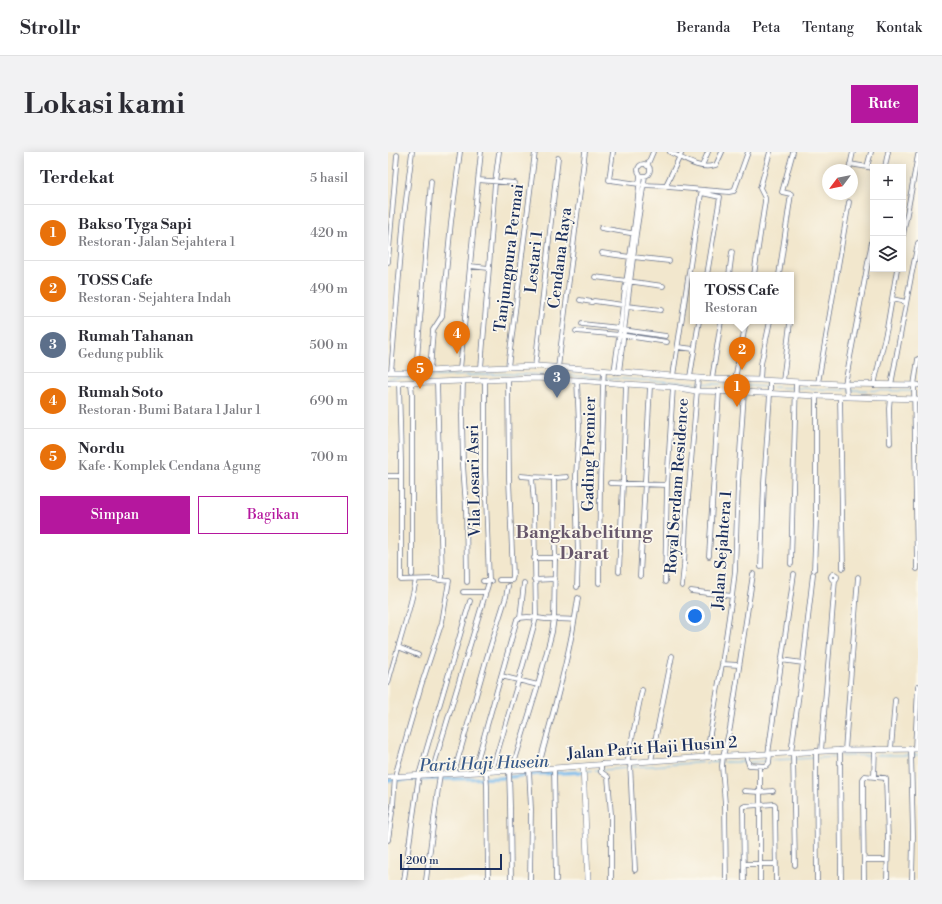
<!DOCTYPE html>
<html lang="id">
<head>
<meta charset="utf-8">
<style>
  :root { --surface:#fff; --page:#f2f2f3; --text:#2b2b33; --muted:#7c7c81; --line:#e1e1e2; --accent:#b5179e }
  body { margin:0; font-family:"Libre Bodoni",serif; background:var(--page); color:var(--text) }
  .controls { position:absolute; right:12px; top:12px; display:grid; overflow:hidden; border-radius:0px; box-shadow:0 2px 10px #0003 }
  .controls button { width:36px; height:36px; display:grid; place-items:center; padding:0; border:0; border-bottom:1px solid var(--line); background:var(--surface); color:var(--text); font:20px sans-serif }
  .compass { position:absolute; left:434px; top:12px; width:36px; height:36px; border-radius:50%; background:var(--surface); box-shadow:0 2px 10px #0003; rotate:238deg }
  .scale { position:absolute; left:12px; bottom:10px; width:102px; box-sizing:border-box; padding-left:4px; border:2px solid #1b2f5e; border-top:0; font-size:11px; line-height:14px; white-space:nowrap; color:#1b2f5e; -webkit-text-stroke:3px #fbf7ec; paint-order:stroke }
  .you { position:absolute; left:307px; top:464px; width:14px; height:14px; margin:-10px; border:3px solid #fff; border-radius:50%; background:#1a73e8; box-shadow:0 0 0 6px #1a73e833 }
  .badge { display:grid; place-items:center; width:26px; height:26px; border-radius:50%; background:var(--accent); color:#fff; font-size:13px; font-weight:700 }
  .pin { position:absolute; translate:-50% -33px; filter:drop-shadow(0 1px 2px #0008) }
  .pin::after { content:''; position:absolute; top:21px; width:14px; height:12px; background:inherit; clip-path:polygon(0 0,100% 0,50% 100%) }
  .popup { position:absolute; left:302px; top:120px; width:104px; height:52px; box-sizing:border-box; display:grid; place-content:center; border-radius:0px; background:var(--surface); filter:drop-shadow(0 1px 3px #0005); font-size:13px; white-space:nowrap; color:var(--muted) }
  .popup b { font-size:15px; color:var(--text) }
  .popup::after { content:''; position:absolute; left:50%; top:100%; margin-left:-8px; border:8px solid transparent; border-top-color:var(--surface) }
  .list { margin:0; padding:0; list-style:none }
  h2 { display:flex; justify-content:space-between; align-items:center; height:52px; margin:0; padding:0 16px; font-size:17px }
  h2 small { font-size:13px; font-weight:400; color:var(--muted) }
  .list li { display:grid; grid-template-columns:26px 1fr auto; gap:12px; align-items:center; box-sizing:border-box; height:56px; padding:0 16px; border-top:1px solid var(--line) }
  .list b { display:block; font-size:15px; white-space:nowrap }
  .list p { margin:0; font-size:13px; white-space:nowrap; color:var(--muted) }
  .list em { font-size:13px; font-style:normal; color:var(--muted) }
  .actions { display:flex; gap:8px; padding:12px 16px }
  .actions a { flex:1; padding:9px 0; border:1px solid var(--accent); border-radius:0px; text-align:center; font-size:14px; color:var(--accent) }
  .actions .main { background:var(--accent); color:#fff }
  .icon { flex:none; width:22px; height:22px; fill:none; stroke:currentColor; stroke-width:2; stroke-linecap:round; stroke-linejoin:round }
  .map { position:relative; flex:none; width:530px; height:728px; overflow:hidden; border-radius:0px }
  header { display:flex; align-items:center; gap:24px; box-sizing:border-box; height:56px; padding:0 20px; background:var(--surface); border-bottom:1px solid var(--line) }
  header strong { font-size:19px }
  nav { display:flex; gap:22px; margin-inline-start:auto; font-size:14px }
  .intro { display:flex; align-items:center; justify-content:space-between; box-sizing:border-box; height:96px; padding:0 24px }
  h1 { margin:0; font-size:28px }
  .button { padding:10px 18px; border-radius:0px; background:var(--accent); color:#fff; font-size:14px; font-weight:700 }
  main { display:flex; gap:24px; padding:0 24px }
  aside { flex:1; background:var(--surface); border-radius:0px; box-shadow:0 2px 10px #0003 }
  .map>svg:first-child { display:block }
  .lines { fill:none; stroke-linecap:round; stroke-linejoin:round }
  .stream { stroke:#77baed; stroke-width:1 }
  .canal { stroke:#77baed; stroke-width:3.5 }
  .minor-casing { stroke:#666f85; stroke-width:5.5 }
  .tertiary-casing { stroke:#666f85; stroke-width:6 }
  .minor { stroke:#fff; stroke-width:4 }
  .tertiary { stroke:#fff; stroke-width:5 }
  .labels { text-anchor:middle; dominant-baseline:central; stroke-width:3.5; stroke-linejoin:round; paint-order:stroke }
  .street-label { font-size:16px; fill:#1b2f5e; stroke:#fbf7ec }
  .water-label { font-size:17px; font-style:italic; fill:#375989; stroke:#fbf7ec }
  .quarter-label { font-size:18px; font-weight:bold; fill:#67576b; stroke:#fbf7ec }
</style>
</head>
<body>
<header>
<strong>Strollr</strong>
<nav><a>Beranda</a><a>Peta</a><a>Tentang</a><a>Kontak</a></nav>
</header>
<div class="intro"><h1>Lokasi kami</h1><a class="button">Rute</a></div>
<main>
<aside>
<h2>Terdekat<small>5 hasil</small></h2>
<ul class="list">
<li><span class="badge" style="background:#e8710a">1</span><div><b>Bakso Tyga Sapi</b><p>Restoran · Jalan Sejahtera 1</p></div><em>420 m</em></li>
<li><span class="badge" style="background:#e8710a">2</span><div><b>TOSS Cafe</b><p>Restoran · Sejahtera Indah</p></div><em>490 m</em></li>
<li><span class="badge" style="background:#5c6f8a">3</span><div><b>Rumah Tahanan</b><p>Gedung publik</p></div><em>500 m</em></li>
<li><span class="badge" style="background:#e8710a">4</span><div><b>Rumah Soto</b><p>Restoran · Bumi Batara 1 Jalur 1</p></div><em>690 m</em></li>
<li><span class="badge" style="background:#e8710a">5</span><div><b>Nordu</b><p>Kafe · Komplek Cendana Agung</p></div><em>700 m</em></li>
</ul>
<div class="actions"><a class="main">Simpan</a><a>Bagikan</a></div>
</aside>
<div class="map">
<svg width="530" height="728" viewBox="0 0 530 728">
  <rect width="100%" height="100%" fill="#fbf7ec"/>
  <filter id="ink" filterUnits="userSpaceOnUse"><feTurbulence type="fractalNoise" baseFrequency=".025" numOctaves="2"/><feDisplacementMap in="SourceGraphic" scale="8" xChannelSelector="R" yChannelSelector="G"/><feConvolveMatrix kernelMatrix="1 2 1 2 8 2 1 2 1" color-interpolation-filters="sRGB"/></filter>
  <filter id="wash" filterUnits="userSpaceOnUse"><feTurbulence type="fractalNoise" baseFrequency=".012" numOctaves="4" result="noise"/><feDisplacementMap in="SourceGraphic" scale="16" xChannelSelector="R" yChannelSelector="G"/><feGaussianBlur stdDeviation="0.9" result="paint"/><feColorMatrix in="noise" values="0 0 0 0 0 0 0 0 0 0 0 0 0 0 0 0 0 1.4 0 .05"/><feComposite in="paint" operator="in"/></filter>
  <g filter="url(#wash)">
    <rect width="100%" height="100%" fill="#f2e7cd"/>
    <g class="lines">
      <path class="stream" d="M0 226 116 222 170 223 213 226
        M216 226 307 231
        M310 231 381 235
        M384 235 407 236
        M410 236 457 238
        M460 238 525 239
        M488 603H522
        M525 603H530
        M454 604 484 603
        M430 606 450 605
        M408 607 426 606
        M384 608 404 607
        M336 610H358
        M362 610 380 609
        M244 615C274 614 303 610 333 610
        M214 618 241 616
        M198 619 211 618"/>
      <path class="canal" d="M0 628 112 626 149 622 194 620"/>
    </g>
  </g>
  <g filter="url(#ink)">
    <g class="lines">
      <defs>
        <path id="minor" d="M225 0 221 28H222L251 32
          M282 0C296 7 312 19 328 13L334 0
          M294 0 279 31 280 35 341 40 346 39 360 0
          M250 18a6 6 0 1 1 12 0a6 6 0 1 1-12 0Z
          M462 12 485 16
          M259 14 265 0
          M314 14 320 0
          M479 15 483 0
          M497 15 500 0
          M461 18 465 0
          M90 28 127 31
          M255 33 279 34
          M213 76 248 82
          M515 83 530 3
          M214 101 242 105
          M245 105 281 109
          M0 110 9 3
          M82 114 101 116
          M341 123 344 100
          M366 123 377 49V46L372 36 382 0
          M391 123 403 42 394 40 405 0
          M207 125 239 129 275 134
          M504 147 518 150
          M192 148 204 150 206 149 235 153
          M239 154 273 158
          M194 172 232 176
          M235 178 278 184
          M188 179 232 183 279 190
          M290 195 306 197
          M120 215 147 0
          M147 215 170 6
          M93 216 101 116 107 30 111 0
          M170 216 197 0
          M72 217 82 114 90 28 93 0
          M42 219 45 178 54 164 63 70 72 0
          M3 220 16 64 24 0
          M28 220 43 29
          M226 220C230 195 233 169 236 144 242 104 249 63 252 23
          M231 220 248 82 257 24
          M285 224 313 42 314 41 332 45 319 123
          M302 225 311 169
          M324 227 333 169
          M347 227 358 169
          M97 228V317L101 429
          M372 228 373 212 382 169
          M75 229 74 264 75 313 78 355 79 430
          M395 229 402 171
          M49 230 54 425
          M23 231 24 242V423
          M430 231 461 50
          M457 232 485 84
          M458 232 459 245
          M486 233 499 176 509 117
          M503 233 523 125 530 91
          M452 245 455 416
          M502 245 501 257 502 291
          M0 324H12
          M133 324 144 325
          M166 326 179 325
          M222 331 279 333
          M321 404 331 239
          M146 406H167L190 405
          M403 412 408 230
          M373 415 376 331 382 242V229
          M529 417 526 233 530 207
          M426 418 428 369V244
          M231 420 235 331 238 232
          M443 425a3 3 0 1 1 6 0a3 3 0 1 1-6 0Z
          M252 424 262 234
          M111 428H124L125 424 121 327 120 227
          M146 428 167 427
          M95 429H103
          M277 430 279 333 285 235
          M211 431 212 331 215 235 216 219
          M294 434 296 413 298 371 310 226
          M189 435 190 405 188 324 191 274 189 228
          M303 439 344 444
          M75 440H98
          M132 466 136 431
          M10 495 30 503
          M393 508 415 511
          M334 512 351 513
          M113 524 150 533
          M0 531C9 496 21 463 28 428
          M503 597 507 548
          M523 597 525 684 524 728
          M527 597 530 534
          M452 598 453 728
          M457 598 470 425
          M428 599 429 728
          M433 599 447 428
          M403 601 415 511 425 422
          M405 601 407 713
          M380 602 406 422
          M358 603 361 613 378 614 381 611 382 602
          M318 605 334 512 344 444 347 419 350 331 356 240
          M263 609 284 504
          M242 610 247 718
          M239 611 254 538
          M213 612V620L220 625 223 662V728
          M372 614V728
          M166 616 168 728
          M141 617 143 657 142 728
          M150 617C165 560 182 504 190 446
          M121 618 122 654 123 728
          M104 619 137 506 148 466 146 353 144 325 166 326 167 406 166 466 164 480 150 533 124 618
          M86 620 93 595 129 467C137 463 148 466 157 467 167 467 176 467 186 468
          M98 620 99 634 100 728
          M66 621 99 505 118 445 120 434
          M43 623 100 433
          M486 625 487 597
          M356 639 372 640 385 639
          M0 688 5 654 7 624 33 534 54 470 61 429 44 427 13 428V308L11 231
          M476 708H499
          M356 712H388
          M16 728 31 623 82 449
          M38 728 52 622
          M338 728 337 652 334 614 335 604 342 576 365 422
          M356 728 355 655 357 654 386 652 387 653 388 728
          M476 728 475 645V627L477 624 497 626 498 627 500 689 499 728"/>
        <path id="tertiary" d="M0 220H28L72 217 148 214 199 217 285 224 324 227 372 228 453 232 530 233
          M0 231 49 230 146 226 189 228 238 232 285 235 308 239 356 240 428 244 530 247
          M195 614 200 728
          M0 625 166 616 318 605 380 602 457 598 530 597"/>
      </defs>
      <use href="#minor" class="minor-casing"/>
      <use href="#tertiary" class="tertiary-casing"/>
      <use href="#minor" class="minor"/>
      <use href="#tertiary" class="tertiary"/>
    </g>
  </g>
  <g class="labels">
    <g class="street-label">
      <text transform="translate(121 106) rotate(-83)">Tanjungpura Permai</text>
      <text transform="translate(172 106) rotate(-83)">Cendana Raya</text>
      <text transform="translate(146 110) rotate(-84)">Lestari 1</text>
      <text transform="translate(201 302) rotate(-89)">Gading Premier</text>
      <text transform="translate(86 329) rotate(-91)">Vila Losari Asri</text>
      <text transform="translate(289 334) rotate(-86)">Royal Serdam Residence</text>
      <text transform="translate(334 398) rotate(-86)">Jalan Sejahtera 1</text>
      <text transform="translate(264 596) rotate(-4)">Jalan Parit Haji Husin 2</text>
    </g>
    <g class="water-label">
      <text transform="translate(96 612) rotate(-2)">Parit Haji Husein</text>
    </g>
    <g class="quarter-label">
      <text x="196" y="380">Bangkabelitung<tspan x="196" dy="21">Darat</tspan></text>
    </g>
  </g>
</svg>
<div class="controls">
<button>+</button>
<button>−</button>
<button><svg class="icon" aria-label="layers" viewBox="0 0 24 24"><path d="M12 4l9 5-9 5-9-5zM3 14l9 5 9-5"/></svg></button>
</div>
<svg class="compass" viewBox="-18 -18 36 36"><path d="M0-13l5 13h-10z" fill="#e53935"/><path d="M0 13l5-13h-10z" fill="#7c7c81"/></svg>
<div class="scale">200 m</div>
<div class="you"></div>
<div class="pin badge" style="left:349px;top:255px;background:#e8710a">1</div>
<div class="pin badge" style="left:354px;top:218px;background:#e8710a">2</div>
<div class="popup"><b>TOSS Cafe</b>Restoran</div>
<div class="pin badge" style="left:169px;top:246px;background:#5c6f8a">3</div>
<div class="pin badge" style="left:69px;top:202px;background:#e8710a">4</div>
<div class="pin badge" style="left:32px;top:237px;background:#e8710a">5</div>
</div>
</main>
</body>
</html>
